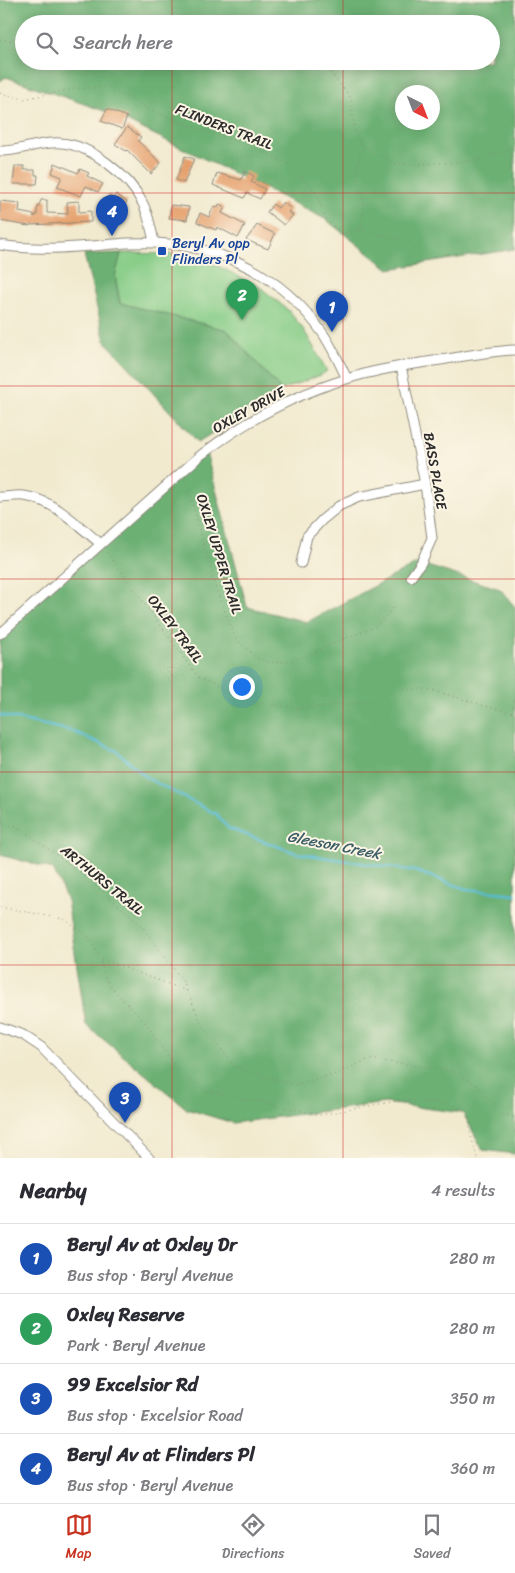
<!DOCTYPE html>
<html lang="en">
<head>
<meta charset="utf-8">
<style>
  :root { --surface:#fff; --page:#f2f2f3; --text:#2b2b33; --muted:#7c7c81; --line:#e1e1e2; --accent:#c8321e }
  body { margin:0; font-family:Sriracha,sans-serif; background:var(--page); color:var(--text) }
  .compass { position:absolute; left:395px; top:85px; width:45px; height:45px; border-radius:50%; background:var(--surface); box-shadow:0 2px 12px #0003; rotate:138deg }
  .you { position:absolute; left:241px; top:686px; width:18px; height:18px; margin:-12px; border:4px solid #fff; border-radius:50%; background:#1a73e8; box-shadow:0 0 0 8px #1a73e833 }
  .badge { display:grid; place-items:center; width:32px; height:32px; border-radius:50%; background:var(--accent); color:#fff; font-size:16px; font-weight:700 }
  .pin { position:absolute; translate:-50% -41px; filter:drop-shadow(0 1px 2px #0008) }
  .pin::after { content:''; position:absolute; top:26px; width:18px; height:15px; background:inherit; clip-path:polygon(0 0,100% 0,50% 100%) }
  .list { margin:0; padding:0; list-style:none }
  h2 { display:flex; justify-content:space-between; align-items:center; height:65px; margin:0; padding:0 20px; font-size:21px }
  h2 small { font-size:16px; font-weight:400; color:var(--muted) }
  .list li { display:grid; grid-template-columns:32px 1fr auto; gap:15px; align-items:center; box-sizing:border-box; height:70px; padding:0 20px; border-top:1px solid var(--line) }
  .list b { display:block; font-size:19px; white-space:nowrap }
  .list p { margin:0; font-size:16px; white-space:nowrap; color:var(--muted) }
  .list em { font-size:16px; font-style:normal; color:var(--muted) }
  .icon { flex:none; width:28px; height:28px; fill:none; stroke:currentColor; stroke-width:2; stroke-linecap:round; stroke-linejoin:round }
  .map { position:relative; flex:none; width:515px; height:1158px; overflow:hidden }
  .search { position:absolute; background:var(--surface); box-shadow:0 2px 12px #0003; left:15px; right:15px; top:15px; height:55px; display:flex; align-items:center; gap:12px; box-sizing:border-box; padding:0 18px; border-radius:28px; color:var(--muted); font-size:19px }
  .sheet { height:345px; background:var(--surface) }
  nav { display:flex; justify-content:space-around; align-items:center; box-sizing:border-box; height:70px; border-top:1px solid var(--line); background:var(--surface); font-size:14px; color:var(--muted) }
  nav a { display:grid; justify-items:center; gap:2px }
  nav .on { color:var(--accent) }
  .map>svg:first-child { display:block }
  .green { fill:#85cc86; stroke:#587c58 }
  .forest { fill:#6cb073; stroke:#4c6e4f; fill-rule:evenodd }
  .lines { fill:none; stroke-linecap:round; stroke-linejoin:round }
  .stream { stroke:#56bbd4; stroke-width:2.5 }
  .building { fill:#e59f6a }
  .minor-casing { stroke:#8e8a7d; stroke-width:11 }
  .path { stroke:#8e8a7d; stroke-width:1; stroke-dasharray:1 4; stroke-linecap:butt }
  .minor { stroke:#fff; stroke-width:9 }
  .grid { fill:none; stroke:#d62828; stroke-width:1; stroke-opacity:0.55 }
  .transit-dot { fill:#1a4fb4; stroke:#fcf5e5; stroke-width:2 }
  .labels { text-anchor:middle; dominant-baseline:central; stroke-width:4; stroke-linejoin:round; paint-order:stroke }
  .street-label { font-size:14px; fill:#2b2b2b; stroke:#fcf5e5 }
  .transit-label { font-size:14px; fill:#164399; stroke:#fcf5e5; text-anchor:start }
  .water-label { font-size:15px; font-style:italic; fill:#3a5d66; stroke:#fcf5e5 }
</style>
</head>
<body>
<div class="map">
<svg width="515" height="1158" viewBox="0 0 515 1158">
  <rect width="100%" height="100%" fill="#fcf5e5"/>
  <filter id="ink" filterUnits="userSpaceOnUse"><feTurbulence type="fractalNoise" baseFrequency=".02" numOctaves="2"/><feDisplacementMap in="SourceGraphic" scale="10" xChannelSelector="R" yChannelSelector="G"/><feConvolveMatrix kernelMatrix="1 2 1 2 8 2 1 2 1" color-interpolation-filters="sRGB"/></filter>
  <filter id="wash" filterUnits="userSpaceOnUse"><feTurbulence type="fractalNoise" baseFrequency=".0096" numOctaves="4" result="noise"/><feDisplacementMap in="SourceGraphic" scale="20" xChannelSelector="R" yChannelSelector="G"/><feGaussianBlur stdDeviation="1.12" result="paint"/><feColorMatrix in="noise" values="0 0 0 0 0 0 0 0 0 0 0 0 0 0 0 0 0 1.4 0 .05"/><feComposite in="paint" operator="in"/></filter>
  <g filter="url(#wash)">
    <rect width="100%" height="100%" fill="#f1eacf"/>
    <path class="green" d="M121 253 183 254 218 266 260 287 288 310 304 330 327 371 321 375 281 390 227 330 120 303 115 276Z"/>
    <path class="forest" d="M0 0H515V249L389 269 325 219 262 187 110 113 6 77 0 81ZM24 24H491V61H24ZM402 92H432V122H402Z
      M121 253 115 276 120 303 227 330 281 390 198 442 105 341 84 254Z
      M206 452 247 607 307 622 418 563 500 589 515 607V1154L483 1150 463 1113 385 1103 233 1123 187 1109 86 1025 67 900 53 869 0 855V634Z"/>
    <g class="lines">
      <path class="stream" d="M0 715 72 731 117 751 147 778 216 814 228 828 296 853 415 871 466 889 515 894"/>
    </g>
    <g id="blocks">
      <path class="building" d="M107 109 127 117 122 129 101 121Z
        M127 127 141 137 138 141 161 163 151 174 127 150 126 151 115 144Z
        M185 156 194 159 184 183 176 180Z
        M55 163 78 173 80 169 89 173 87 176 103 184 98 192 86 186 81 196 57 187 62 177 52 173Z
        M15 166H24V170H35V175H38L37 184H13Z
        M245 171 254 176 251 182 265 189 260 199 247 193 244 198 213 185 217 173 241 180Z
        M116 194 127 202 117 217 101 207 109 195 113 198Z
        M41 200H47V213L68 214 67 202 79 201V212L91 211V222L30 225 29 226 0 221V201L20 203 19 212 34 215V217L35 215 37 216V210Z
        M283 202 291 209 288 212 293 215 284 225 267 212 273 204 278 208Z
        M219 204 225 207 222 213 245 225 238 238 217 227 216 230 197 222 200 213 209 217 214 206 218 207Z
        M171 205 189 207 187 220 169 218Z
        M257 225 275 234 268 249 246 240Z"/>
    </g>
  </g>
  <g filter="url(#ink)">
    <use href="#blocks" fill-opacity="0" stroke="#8e8a7d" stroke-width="1"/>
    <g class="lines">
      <defs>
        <path id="minor" d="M0 151C20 152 40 141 61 143 91 145 129 176 142 202 149 214 151 229 154 242
          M0 245C43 252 85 246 128 243 208 239 278 268 324 335 333 349 340 364 347 379
          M401 366 425 484 432 538 421 563 411 577
          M0 497C8 497 16 495 24 496 55 500 78 526 101 544
          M301 563 307 536 322 520 339 506 359 497 425 484
          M0 634 201 455C249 418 306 389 364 374 391 367 419 363 447 359 470 355 492 351 515 350
          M0 1027 23 1035 41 1047 149 1158"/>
      </defs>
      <use href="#minor" class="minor-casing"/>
      <path class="path" d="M51 24 59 18 102 17 117 24
        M0 40 18 41 24 39
        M321 61 351 98 355 133 362 146 397 164H418L476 161 507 150 515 143
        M0 93 24 99 73 89 106 87 145 107 190 126 257 148 292 166 318 195 325 219 342 234 361 230 410 242
        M361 229 364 205 356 173 362 147
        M186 481 217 592 236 639 256 657 270 663 288 661 310 655 343 639 377 626 396 605
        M107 552 198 677 246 701 301 709 373 701 401 689H428L492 708 515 713
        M0 825 16 826 78 870 139 923 183 981 201 1023 235 1067 295 1085 336 1074 369 1059 453 1071 478 1086 503 1115 515 1117
        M0 907 64 919 89 937 100 958
        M187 991 101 959C102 988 129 1002 146 1024 167 1052 172 1071 205 1090L320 1115 396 1101H418L450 1104 461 1109 470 1120V1132L477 1158"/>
      <use href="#minor" class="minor"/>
    </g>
  </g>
  <path class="grid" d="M172 0V24M343 0V24M172 61V1158M343 61V1158M0 193H515M0 386H515M0 579H515M0 772H515M0 965H515"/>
  <rect class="transit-dot" x="157" y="246" width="10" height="10" rx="2.5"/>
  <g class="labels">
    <g class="street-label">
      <text transform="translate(224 127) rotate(21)">FLINDERS TRAIL</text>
      <text transform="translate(249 410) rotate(-29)">OXLEY DRIVE</text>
      <text transform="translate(435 471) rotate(80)">BASS PLACE</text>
      <text transform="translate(219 554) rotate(73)">OXLEY UPPER TRAIL</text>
      <text transform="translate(175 629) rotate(53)">OXLEY TRAIL</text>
      <text transform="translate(102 880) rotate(39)">ARTHURS TRAIL</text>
    </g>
    <g class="transit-label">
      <text x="172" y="243">Beryl Av opp<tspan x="172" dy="16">Flinders Pl</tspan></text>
    </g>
    <g class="water-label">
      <text transform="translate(334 845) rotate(11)">Gleeson Creek</text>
    </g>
  </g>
</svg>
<svg class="compass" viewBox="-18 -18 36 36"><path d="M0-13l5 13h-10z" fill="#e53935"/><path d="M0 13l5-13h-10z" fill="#7c7c81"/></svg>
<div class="you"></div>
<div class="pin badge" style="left:332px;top:332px;background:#1a4fb4">1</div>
<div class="pin badge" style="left:242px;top:320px;background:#2e9e5b">2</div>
<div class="pin badge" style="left:125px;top:1123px;background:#1a4fb4">3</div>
<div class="pin badge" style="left:112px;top:236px;background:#1a4fb4">4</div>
<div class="search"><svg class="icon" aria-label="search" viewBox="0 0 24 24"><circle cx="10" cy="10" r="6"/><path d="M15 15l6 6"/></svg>Search here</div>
</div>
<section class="sheet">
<h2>Nearby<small>4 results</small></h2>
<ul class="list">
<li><span class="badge" style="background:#1a4fb4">1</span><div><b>Beryl Av at Oxley Dr</b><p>Bus stop · Beryl Avenue</p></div><em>280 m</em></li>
<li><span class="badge" style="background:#2e9e5b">2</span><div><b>Oxley Reserve</b><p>Park · Beryl Avenue</p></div><em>280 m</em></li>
<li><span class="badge" style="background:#1a4fb4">3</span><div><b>99 Excelsior Rd</b><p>Bus stop · Excelsior Road</p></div><em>350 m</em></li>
<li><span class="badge" style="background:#1a4fb4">4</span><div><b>Beryl Av at Flinders Pl</b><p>Bus stop · Beryl Avenue</p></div><em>360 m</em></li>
</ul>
</section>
<nav>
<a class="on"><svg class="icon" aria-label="map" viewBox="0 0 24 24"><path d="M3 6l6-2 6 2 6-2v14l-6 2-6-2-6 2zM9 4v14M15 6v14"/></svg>Map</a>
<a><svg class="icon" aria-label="directions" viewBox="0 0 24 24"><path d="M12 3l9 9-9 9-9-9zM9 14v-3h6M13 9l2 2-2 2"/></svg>Directions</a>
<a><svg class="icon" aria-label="saved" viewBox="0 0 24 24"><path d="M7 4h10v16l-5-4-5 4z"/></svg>Saved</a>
</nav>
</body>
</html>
